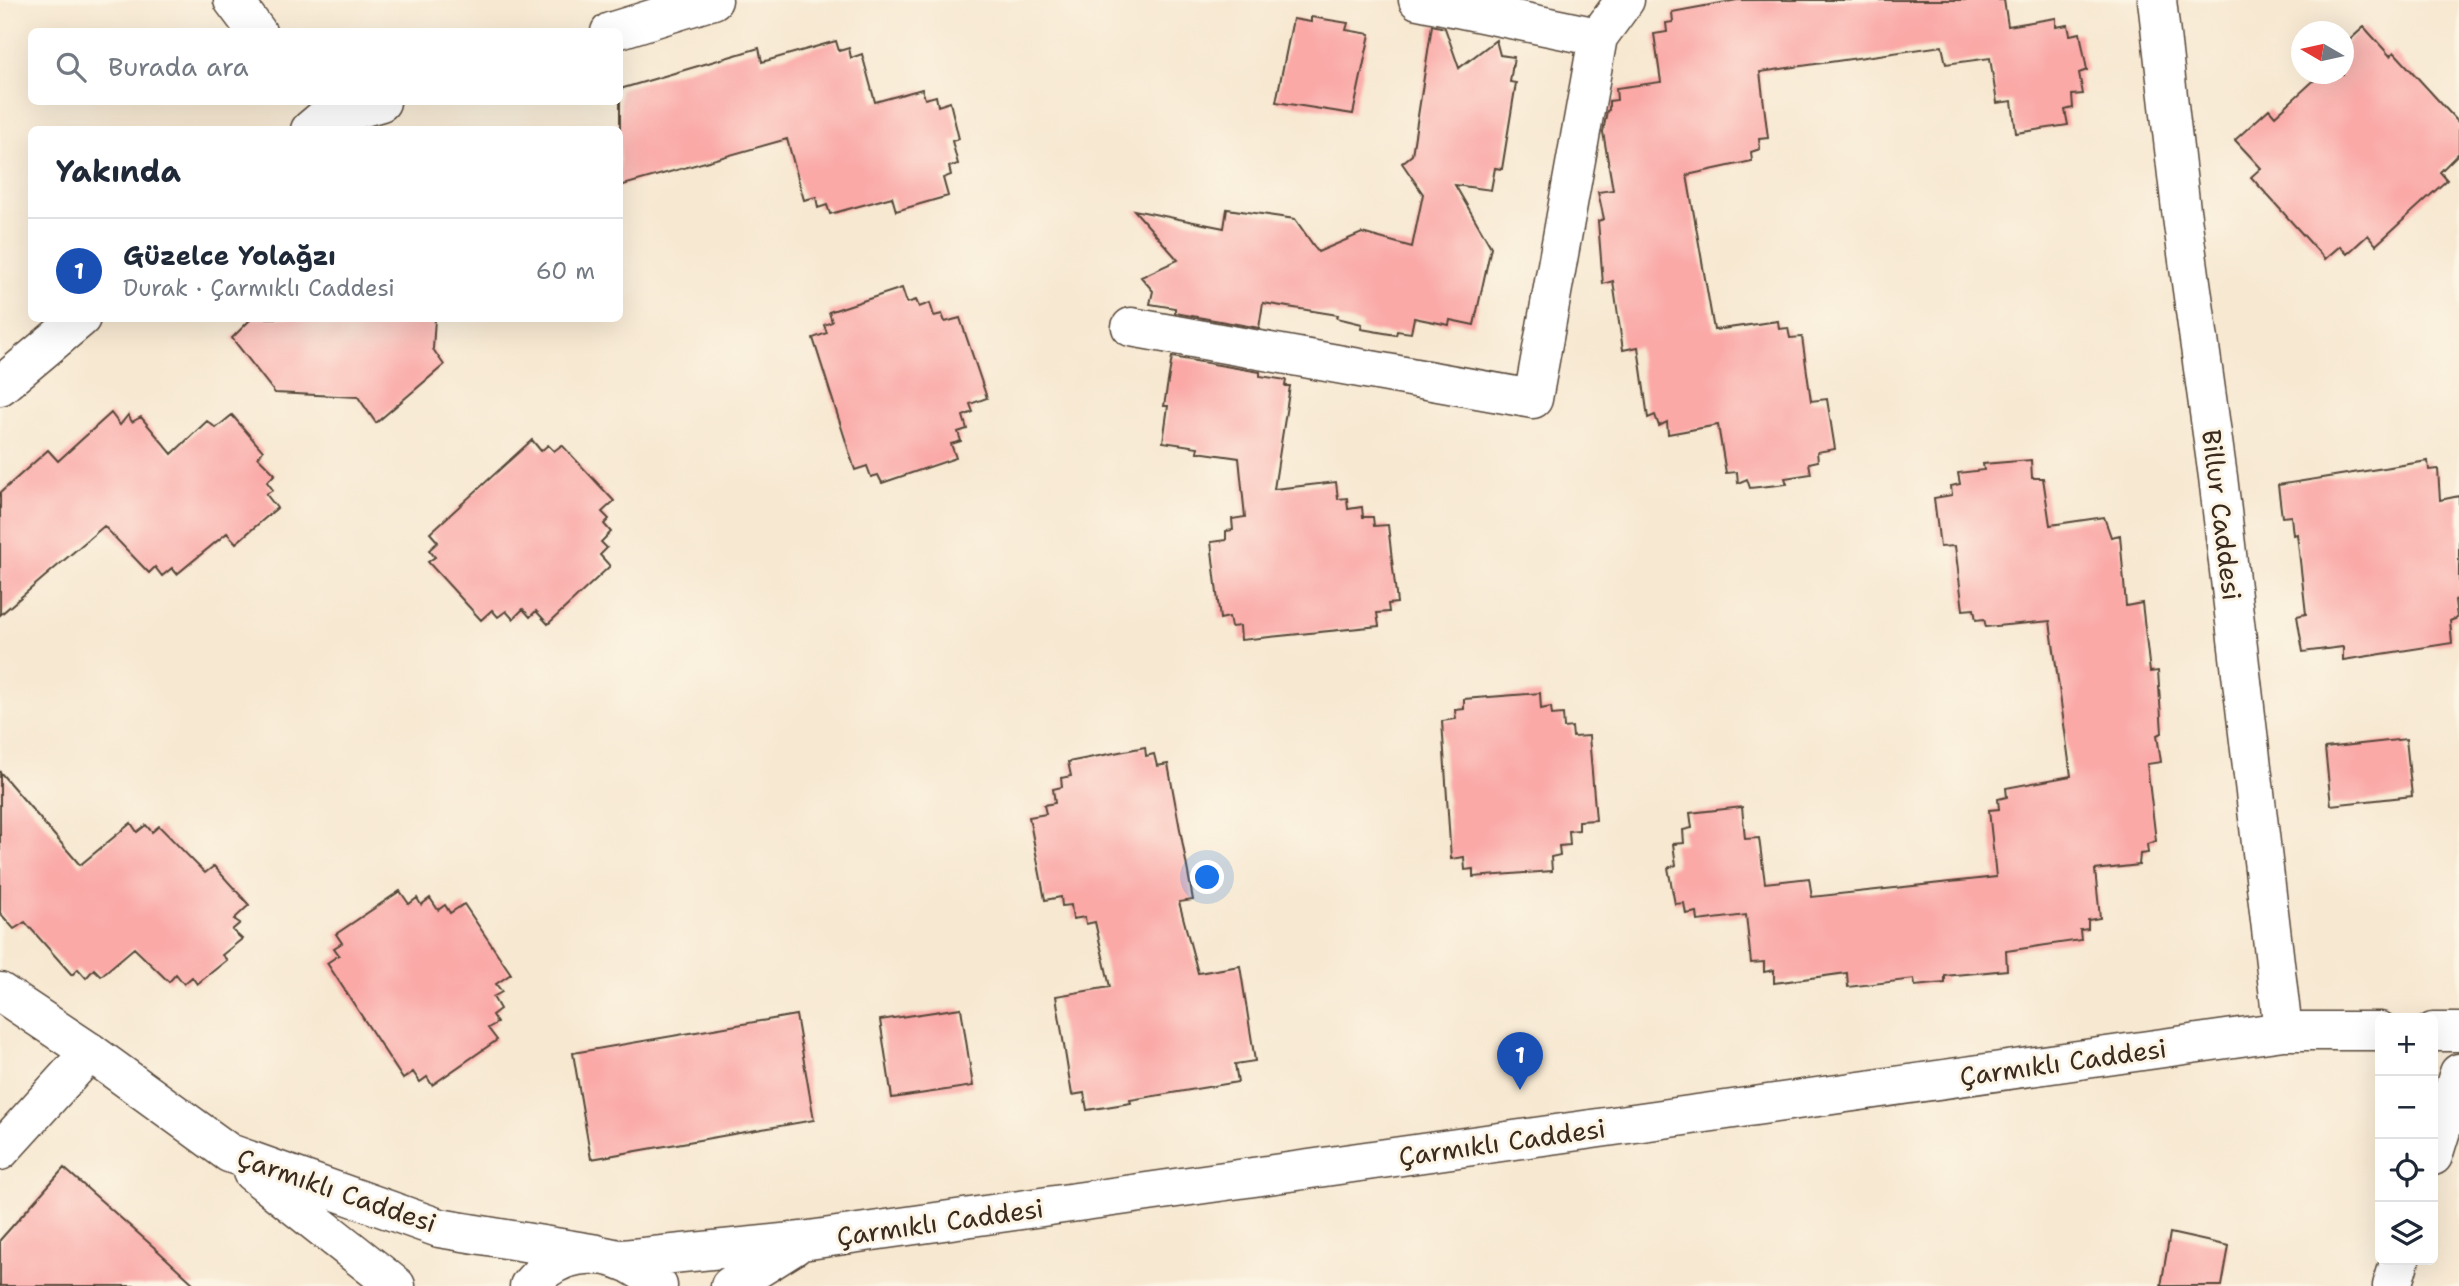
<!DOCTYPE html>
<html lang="tr">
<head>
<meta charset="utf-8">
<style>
  :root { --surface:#fff; --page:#f6f6f7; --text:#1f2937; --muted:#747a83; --line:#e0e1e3; --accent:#db2777 }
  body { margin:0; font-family:"Shantell Sans",sans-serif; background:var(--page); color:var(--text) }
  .controls { position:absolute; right:21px; bottom:21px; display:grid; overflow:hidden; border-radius:10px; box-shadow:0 7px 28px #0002 }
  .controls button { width:63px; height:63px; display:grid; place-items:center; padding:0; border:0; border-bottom:2px solid var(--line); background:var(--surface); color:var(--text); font:35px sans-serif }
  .compass { position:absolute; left:2291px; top:21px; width:63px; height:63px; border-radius:50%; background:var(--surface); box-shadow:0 7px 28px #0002; rotate:279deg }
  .you { position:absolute; left:1208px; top:878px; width:24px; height:24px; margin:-18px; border:5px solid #fff; border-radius:50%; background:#1a73e8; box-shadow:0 0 0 10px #1a73e833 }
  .badge { display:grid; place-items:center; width:46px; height:46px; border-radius:50%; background:var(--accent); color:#fff; font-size:23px; font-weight:700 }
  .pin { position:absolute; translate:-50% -58px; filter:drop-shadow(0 2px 4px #0008) }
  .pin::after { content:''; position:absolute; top:37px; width:24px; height:21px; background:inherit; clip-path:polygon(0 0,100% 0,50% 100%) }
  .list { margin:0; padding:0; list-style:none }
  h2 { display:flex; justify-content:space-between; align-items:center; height:91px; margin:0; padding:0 28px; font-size:30px }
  h2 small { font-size:23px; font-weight:400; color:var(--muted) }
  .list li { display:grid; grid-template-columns:46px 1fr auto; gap:21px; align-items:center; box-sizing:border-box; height:105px; padding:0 28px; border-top:2px solid var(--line) }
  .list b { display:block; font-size:26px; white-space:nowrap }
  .list p { margin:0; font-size:23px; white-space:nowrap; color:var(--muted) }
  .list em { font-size:23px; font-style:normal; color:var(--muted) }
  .icon { flex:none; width:38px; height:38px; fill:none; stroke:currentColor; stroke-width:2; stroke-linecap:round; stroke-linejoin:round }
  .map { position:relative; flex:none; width:2459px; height:1286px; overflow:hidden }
  .search { position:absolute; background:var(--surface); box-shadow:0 7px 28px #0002; left:28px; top:28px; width:595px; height:77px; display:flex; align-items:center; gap:18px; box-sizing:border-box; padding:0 24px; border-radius:10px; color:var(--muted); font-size:26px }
  .panel { position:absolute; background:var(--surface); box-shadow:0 7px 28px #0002; left:28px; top:126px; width:595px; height:196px; border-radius:10px }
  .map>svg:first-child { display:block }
  .building { fill:#faa9a7 }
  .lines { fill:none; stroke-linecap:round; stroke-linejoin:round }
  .minor-casing { stroke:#574639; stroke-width:41 }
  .major-casing { stroke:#574639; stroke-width:41 }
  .minor { stroke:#fff; stroke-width:38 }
  .major { stroke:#fff; stroke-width:38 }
  .labels { text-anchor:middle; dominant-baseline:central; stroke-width:6; stroke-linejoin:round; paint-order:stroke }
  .street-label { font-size:26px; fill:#3b2a1e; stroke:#fcf5e5 }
</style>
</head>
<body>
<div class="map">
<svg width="2459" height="1286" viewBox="0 0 2459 1286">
  <rect width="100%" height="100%" fill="#fcf5e5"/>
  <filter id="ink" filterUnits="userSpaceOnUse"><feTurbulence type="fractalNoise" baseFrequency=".0143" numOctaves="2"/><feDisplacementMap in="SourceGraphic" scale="14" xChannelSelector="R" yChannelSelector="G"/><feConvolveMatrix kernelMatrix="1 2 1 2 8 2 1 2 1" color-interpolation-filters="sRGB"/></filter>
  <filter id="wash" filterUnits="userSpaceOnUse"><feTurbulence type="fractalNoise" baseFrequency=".00686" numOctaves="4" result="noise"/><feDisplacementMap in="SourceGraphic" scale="28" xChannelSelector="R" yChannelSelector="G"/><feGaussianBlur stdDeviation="1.57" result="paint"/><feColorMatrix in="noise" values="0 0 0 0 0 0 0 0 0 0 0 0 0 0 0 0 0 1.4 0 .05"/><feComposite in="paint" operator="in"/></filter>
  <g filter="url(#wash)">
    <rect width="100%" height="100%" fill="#f7e8d1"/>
    <g id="blocks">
      <path class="building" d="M1737 0H2004L2008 26 2056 18V27L2068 25 2070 35 2080 33 2087 70 2079 73 2083 94 2072 95 2073 108 2065 110 2068 125 2016 133 2012 101 1997 103 1990 58 1946 64 1942 46 1760 72 1768 138 1759 139 1760 149 1751 152 1752 161 1687 175 1714 330 1778 321 1779 329 1788 328 1790 338 1802 337 1811 401 1827 399 1835 449 1817 452 1818 461 1809 463 1811 474 1785 478 1787 484 1750 488 1747 479 1738 483 1737 472 1726 473 1718 425 1668 434 1667 422 1659 426 1655 415 1648 418 1638 347 1623 350 1613 281 1603 284 1598 221 1604 219 1598 192 1613 190 1603 132 1607 111 1609 110V101L1617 100 1616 88 1661 82 1654 34 1667 32 1666 23 1673 22 1672 12Z
        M1311 17 1348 23 1346 30 1370 34 1353 114 1276 102 1293 19 1311 22Z
        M1432 25 1445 28 1459 68 1496 40 1500 55 1514 57 1510 82 1516 83 1502 169 1495 168 1491 190 1455 185 1491 247 1474 325 1450 320 1449 325 1414 318 1411 333 1397 331 1396 335 1361 329 1362 324 1337 318 1338 315 1263 303 1259 328 1175 313V308L1150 304 1153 291 1141 277 1178 260 1134 210 1224 228 1227 209 1295 219 1318 252 1362 233 1412 247 1423 194 1402 163 1412 155Z
        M2364 27 2390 56 2394 52 2459 123V153L2440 172 2447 180 2376 245 2368 235 2347 254 2340 246 2325 259 2251 177 2261 168 2235 140 2269 109 2275 116 2321 74H2343V46Z
        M836 41 839 51 849 48 851 58 862 54 875 102 922 89 925 99 936 96 938 106 950 102 959 139 952 141 958 164 949 167 951 175 943 178 948 196 896 211 892 197 830 214 827 205 818 208 816 197 804 200 787 139 620 186V89L759 48 762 62Z
        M902 288 907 303 916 300 919 307 930 303 934 316 942 314 945 322 960 318 987 398 970 404 973 412 963 416 967 429 958 432 961 441 951 444 956 458 882 483 878 475 871 477 867 466 855 470 813 338 827 333 824 325 832 322 829 312Z
        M252 318H435L433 349 444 365 376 423 358 397 275 393 232 338Z
        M1172 357 1260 372V376L1286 380 1285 386H1290L1274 489 1336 482 1338 499 1347 498 1348 509 1362 507 1363 517H1373L1374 526 1388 525 1397 603 1388 604 1389 612 1377 613 1379 626 1241 640 1240 626 1231 627 1229 617 1220 619 1211 542 1226 540V531L1233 530 1232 519 1245 517 1239 458 1197 452 1198 447 1163 442 1168 406H1164Z
        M111 413 120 425 128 415 132 422 141 417 172 454 207 421 216 428 232 415 263 451 258 457 275 474 267 482 273 490 266 494 277 508 236 543 227 533 177 574 172 568 162 576 155 567 149 573 104 526 0 615V493L48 450 58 461Z
        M532 440 541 451 548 445 554 451 562 445 614 501 602 512 609 519 604 524 611 532 601 542 607 548 600 555 610 566 548 624 536 611 530 617 523 609 513 619 506 611 498 617 492 610 481 620 428 562 435 557 429 550 438 542 430 533Z
        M2031 460 2032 478H2043L2050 525 2104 517 2111 537 2120 535 2126 606 2142 603 2150 672 2158 671 2162 733 2157 735 2161 762 2147 764 2156 841 2147 844 2148 853 2140 854 2139 865 2095 870 2100 918 2088 920V929L2080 930 2081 940 2006 951 2007 970 1945 976V983L1915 986 1914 979 1848 987 1847 973 1774 983V970L1764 972V962L1751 963 1746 915 1698 921 1697 912 1686 914 1684 903 1675 904 1668 868 1676 865 1673 844 1684 843 1683 830 1692 828 1690 813 1742 807 1745 839 1759 838 1765 883 1809 878 1812 897 1996 877 1989 810 1999 809 1998 799 2007 797 2006 788 2071 776 2050 621 1986 627 1984 619 1976 620 1974 609 1963 610 1955 546 1940 547 1934 498 1952 495 1951 486 1960 484 1958 473 1984 470 1983 464Z
        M2428 461 2429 470 2438 469 2440 500 2459 496V598L2455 600 2457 618 2450 621 2452 643 2343 660V647L2303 652 2297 616 2306 614 2297 534 2293 535 2291 516 2282 517 2278 485Z
        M1540 693 1541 709 1551 707 1552 715 1563 714 1564 728 1572 727 1573 737 1589 736 1596 820 1579 821V830L1569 831 1570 845 1559 846 1560 855 1551 857 1552 871 1473 877V869L1465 870 1464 857 1451 859 1442 721 1456 719 1455 710 1464 709V699Z
        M2406 739 2412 796 2331 805 2325 748Z
        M1145 747 1146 756 1154 754 1157 766 1168 764 1193 900 1179 902 1198 973 1240 966 1255 1061 1235 1064 1238 1082 1130 1100 1131 1103 1087 1110 1084 1093 1072 1095 1056 996 1110 987 1095 922 1086 924 1085 917 1073 919 1071 905 1062 906 1061 897 1045 900 1029 817 1046 814 1044 805 1055 803 1053 789 1062 787 1061 778 1071 776 1068 762Z
        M0 772 80 865 131 823 137 832 146 825 152 832 159 826 205 873 214 866 249 905 234 919 240 923 232 930 242 939 222 955 227 960 197 984 192 977 184 984 176 974 169 982 134 948 101 976 94 969 86 978 78 969 72 975 25 922 14 929 0 913Z
        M400 891 409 904 417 898 421 905 430 898 438 910 445 905 450 913 464 904 511 974 496 984 502 992 493 997 500 1009 492 1015 497 1023 488 1028 497 1040 432 1085 427 1077 420 1082 413 1072 403 1079 327 963 339 955 334 948 342 943 336 934Z
        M961 1008 973 1086 892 1098 880 1020Z
        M796 1015 814 1120 591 1159 573 1053Z
        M64 1168 156 1249 196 1286H0V1240Z
        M2170 1233 2229 1246 2222 1286H2161Z"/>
    </g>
  </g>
  <g filter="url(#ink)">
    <use href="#blocks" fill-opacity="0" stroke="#574639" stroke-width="2"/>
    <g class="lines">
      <defs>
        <path id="minor" d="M233 0 257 32
          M1418 0 1598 37
          M1131 327 1533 399 1598 37 1625 0
          M0 1151 90 1052
          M2433 1156 2459 1073
          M2392 1286 2400 1260"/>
        <path id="major" d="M2157 0 2181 210 2218 477 2283 1031
          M610 32 713 0
          M310 130 323 119 381 102
          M0 386 81 318
          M0 992 90 1052 229 1153 439 1228 597 1254
          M2433 1032H2459
          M252 1172 396 1286
          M623 1259 802 1241 2283 1031H2380
          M529 1286C534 1281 539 1274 545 1270 581 1243 630 1254 658 1286
          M730 1286 794 1246"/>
      </defs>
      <use href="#minor" class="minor-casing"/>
      <use href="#major" class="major-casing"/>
      <use href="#minor" class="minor"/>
      <use href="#major" class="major"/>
    </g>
  </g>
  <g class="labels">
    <g class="street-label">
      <text transform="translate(2222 515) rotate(83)">Billur Caddesi</text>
      <text transform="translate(2063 1062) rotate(-8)">Çarmıklı Caddesi</text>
      <text transform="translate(1502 1142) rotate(-8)">Çarmıklı Caddesi</text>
      <text transform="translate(337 1190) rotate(19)">Çarmıklı Caddesi</text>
      <text transform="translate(940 1222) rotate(-8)">Çarmıklı Caddesi</text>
    </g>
  </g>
</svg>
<div class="controls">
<button>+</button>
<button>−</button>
<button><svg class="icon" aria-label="locate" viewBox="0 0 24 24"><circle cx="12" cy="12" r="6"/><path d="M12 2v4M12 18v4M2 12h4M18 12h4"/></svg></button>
<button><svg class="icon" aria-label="layers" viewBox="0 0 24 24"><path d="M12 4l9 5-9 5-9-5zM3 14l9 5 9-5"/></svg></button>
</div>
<svg class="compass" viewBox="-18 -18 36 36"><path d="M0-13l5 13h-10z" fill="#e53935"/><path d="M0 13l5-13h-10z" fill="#747a83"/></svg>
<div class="you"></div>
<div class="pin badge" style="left:1520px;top:1090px;background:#1a4fb4">1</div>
<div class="search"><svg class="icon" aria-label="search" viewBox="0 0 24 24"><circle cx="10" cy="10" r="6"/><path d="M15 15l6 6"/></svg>Burada ara</div>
<section class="panel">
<h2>Yakında<small></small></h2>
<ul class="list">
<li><span class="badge" style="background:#1a4fb4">1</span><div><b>Güzelce Yolağzı</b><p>Durak · Çarmıklı Caddesi</p></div><em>60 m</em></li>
</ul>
</section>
</div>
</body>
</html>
